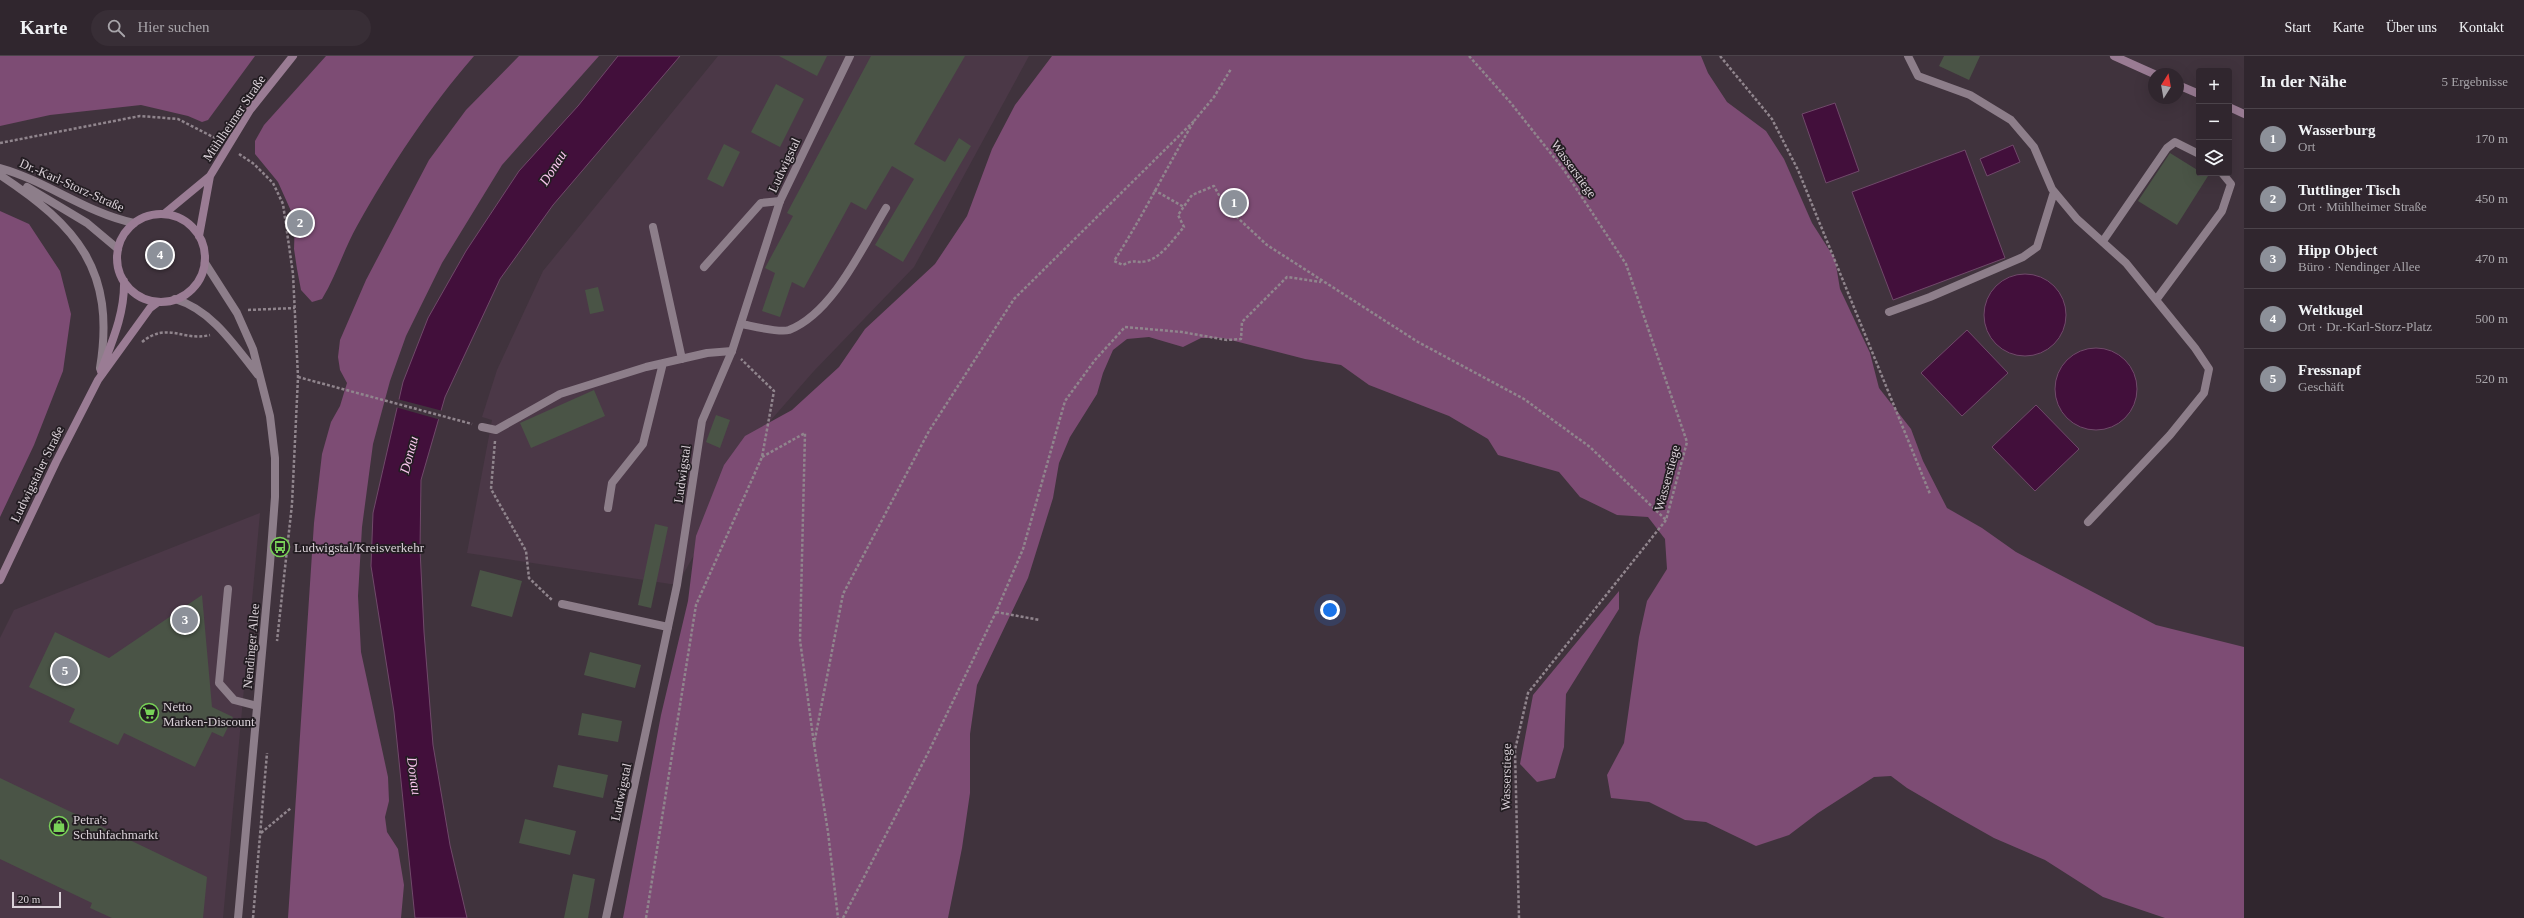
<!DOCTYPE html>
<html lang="de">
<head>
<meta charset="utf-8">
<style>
  :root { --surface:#30262e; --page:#382e36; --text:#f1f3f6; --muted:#a8a5aa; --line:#4b434a; --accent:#8c9099 }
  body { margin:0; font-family:"Times New Roman",serif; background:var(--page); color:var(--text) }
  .controls { position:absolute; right:12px; top:12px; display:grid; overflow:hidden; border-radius:4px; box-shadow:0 4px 16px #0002 }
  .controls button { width:36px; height:36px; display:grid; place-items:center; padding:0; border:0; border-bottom:1px solid var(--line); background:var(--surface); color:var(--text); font:20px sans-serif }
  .compass { position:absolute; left:2148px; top:12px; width:36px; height:36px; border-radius:50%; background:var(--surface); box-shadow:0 4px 16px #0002; rotate:11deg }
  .scale { position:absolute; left:12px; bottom:10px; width:49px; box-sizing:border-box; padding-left:4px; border:2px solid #dad1d8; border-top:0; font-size:11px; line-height:14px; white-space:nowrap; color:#dad1d8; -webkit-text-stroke:3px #231d22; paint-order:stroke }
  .you { position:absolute; left:1330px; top:554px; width:14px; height:14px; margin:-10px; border:3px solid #fff; border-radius:50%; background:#1a73e8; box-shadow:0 0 0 6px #1a73e833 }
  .badge { display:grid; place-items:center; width:26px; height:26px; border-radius:50%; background:var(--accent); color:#fff; font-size:13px; font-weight:700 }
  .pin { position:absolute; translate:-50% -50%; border:2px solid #fff; box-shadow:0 1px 4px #0006 }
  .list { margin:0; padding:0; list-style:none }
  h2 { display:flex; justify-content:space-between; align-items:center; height:52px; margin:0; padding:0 16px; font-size:17px }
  h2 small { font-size:13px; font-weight:400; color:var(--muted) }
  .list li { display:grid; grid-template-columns:26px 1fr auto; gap:12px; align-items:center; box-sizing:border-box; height:60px; padding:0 16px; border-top:1px solid var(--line) }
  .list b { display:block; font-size:15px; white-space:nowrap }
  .list p { margin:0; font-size:13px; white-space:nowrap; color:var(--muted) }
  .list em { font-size:13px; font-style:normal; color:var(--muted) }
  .icon { flex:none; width:22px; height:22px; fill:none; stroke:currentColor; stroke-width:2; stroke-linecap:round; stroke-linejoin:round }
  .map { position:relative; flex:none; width:2244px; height:862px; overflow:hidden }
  header { display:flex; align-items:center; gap:24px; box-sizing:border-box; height:56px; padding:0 20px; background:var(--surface); border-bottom:1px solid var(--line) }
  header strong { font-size:19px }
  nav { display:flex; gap:22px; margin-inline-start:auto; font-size:14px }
  .search { width:280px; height:36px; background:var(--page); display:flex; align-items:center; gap:10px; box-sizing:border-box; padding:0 14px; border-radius:22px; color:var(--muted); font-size:15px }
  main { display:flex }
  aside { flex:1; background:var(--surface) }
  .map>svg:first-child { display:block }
  .built { fill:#4b3847 }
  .green { fill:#7d4c74 }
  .water { fill:#420f3b; stroke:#70496a }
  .pier { fill:#40333d }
  .building { fill:#4a5446 }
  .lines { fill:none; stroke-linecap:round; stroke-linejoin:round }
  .path { stroke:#90858d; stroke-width:2.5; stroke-dasharray:3 2; stroke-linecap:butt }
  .service { stroke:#8d7e8a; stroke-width:8 }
  .minor { stroke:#8d7e8a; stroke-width:8 }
  .tertiary { stroke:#8d7e8a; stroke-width:8 }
  .secondary { stroke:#9a7c94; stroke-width:8 }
  .labels { text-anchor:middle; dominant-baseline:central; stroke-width:3.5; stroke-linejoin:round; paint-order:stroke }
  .street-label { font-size:13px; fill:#dad1d8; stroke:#231d22 }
  .poi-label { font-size:13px; fill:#dad1d8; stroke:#231d22; text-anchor:start }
  .water-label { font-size:14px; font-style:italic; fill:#f9c7ee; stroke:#231d22 }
</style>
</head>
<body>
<header>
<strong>Karte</strong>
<div class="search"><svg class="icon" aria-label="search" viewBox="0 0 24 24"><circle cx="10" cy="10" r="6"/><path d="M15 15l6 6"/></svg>Hier suchen</div>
<nav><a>Start</a><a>Karte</a><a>Über uns</a><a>Kontakt</a></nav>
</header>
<main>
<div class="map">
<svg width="2244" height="862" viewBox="0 0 2244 862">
  <rect width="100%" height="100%" fill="#40333d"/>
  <path class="built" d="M718 0H1029L914 211 813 316 771 364 677 529 467 497 492 364 482 361 497 314 543 215Z
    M260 457 223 862H0V582L14 554Z"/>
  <path class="green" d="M0 0H255L208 64 202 66 188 60 141 49 50 59 0 70Z
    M326 0H474C428 53 392 108 357 170 344 193 336 220 322 243L312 246 301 234 297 213 294 193 295 164 278 126 255 98V85L264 69Z
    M519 0H599L502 109 442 207 406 280 390 325 373 388 362 471 358 540 361 596 388 721 389 745 385 761 387 776 398 793 404 829 401 862H288L314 467 322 398 331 366 340 350 347 327 340 314 338 301 340 284 366 224 429 104 466 54Z
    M1052 0H1701L1708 17 1727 46 1766 75 1784 103 1812 167 1835 203 1840 233 1870 297 1879 332 1911 373 1923 405 1947 452 1982 472 2016 496 2156 569 2244 591V862H2165L2103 841 2045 804 1994 782 1955 760 1907 732 1891 720 1874 721 1818 757 1789 779 1756 790 1706 766 1685 764 1649 746 1611 742 1607 719 1624 687 1639 581 1647 545 1667 513 1665 483 1648 461 1617 459 1580 441 1559 416 1498 399 1488 383 1449 360 1369 329 1341 309 1305 303 1223 282H1201L1183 291 1149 281 1127 283 1113 294 1103 317 1097 338 1070 381 1059 407 1053 442 1028 522 977 629 970 678V737L962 792 948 862H623L661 659 688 545 696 480 724 409 745 380 792 354 839 311 865 273 935 208 967 160 992 93 1015 49Z
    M0 155 29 168 60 215 71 258 63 315 34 389 0 461Z
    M1619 535V553L1566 638 1564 691 1555 722 1537 726 1520 708 1533 639Z"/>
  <path class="water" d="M618 0H680L553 149 500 223 445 341 421 424 420 493 424 576 433 689 450 789 467 862H415L394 656 371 510 373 457 403 326 428 262 466 195 519 115 578 50Z
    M1835 47 1859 115 1826 127 1802 58Z
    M2013 89 2020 106 1987 120 1980 103Z
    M1965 94 2005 202 1893 244 1852 136Z
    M1984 259a41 41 0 1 1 82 0a41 41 0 1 1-82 0Z
    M1967 274 2008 317 1962 360 1921 317Z
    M2055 333a41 41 0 1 1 82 0a41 41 0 1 1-82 0Z
    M2036 349 2079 393 2035 435 1992 391Z"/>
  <path class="pier" d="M397 343 443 355 441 364 395 351Z"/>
  <path class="building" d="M779 0H827L817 20Z
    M871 0H965L914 88 945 106 959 82 971 90 903 206 875 189 914 123 892 110 866 154 851 146 804 232 792 226 780 261 762 255 775 217 765 212 793 160 787 157Z
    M1944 0H1980L1969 24 1939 10Z
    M776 28 804 43 780 91 751 76Z
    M724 88 740 96 723 131 707 123Z
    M2170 97 2199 115V117L2208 120 2177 169 2138 145Z
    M598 231 604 255 590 258 585 234Z
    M594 334 605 360 531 392 520 367Z
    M716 359 730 364 720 392 706 386Z
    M655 468 668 471 651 552 638 549Z
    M480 514 522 525 512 561 471 550Z
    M202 539 212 651 233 661 223 681 212 676 195 711 124 677 118 689 69 666 75 653 29 631 55 576 109 602Z
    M590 596 641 609 635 632 584 619Z
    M582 657 622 665 618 686 578 679Z
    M558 709 608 719 603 742 553 731Z
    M0 722 207 821 203 862H112L90 852 92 847 0 803Z
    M525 763 576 775 570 799 519 787Z
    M573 818 595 823 588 862H564Z"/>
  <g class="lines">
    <path class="path" d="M1469 0 1510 46 1564 114 1626 208 1687 386 1666 464 1528 637 1515 694 1519 862
      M1720 0 1772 63 1798 114 1930 438
      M1194 65 1214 41 1231 13
      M0 87 140 60 178 63 215 82
      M239 98 254 108 273 127 283 148 293 218 298 321 292 448 277 585
      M1154 134 1184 151
      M248 254 295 252
      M142 286C168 265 183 286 210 279
      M298 321 472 368
      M495 385 491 433 526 495 529 522 552 544
      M762 401 805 377 800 584 814 688 843 538 929 375 1014 243 1194 65C1167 111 1143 160 1114 205L1123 209C1135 202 1137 208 1147 205 1162 201 1174 182 1184 171L1178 159 1192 139 1214 130 1225 150 1267 189 1418 286 1524 343 1590 391 1666 464
      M996 556 1040 564
      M814 688 828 776 838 862
      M261 777 291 752
      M253 862 267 697
      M646 862 696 549 762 401 774 335 741 303
      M843 862 929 695 996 556 1023 493 1065 345 1095 304 1125 271 1182 276 1227 284 1241 283 1242 266 1287 221 1321 226"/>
    <path class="service" d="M1908 0 1918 20 1970 39 2011 64 2034 91 2052 133 2077 163 2126 207 2195 292 2209 313 2204 337 2170 379 2088 466
      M653 171 682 303
      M2103 185 2167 92 2175 86 2199 98
      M704 211 761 147 780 145
      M2156 244 2222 155 2231 128 2222 117
      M1889 256 1930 241 2023 201 2037 191 2054 136
      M741 268C752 270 779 277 789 274 833 257 863 190 886 152
      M482 371 496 374 560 338 646 311 707 297 732 295
      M608 452 612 427 643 388 663 307
      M228 533 219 627 234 644 257 650
      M562 548 668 571"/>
    <path class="minor" d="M606 862 677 529 702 365 732 295 780 145 850 0"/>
    <path class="tertiary" d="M0 112C47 125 86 157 134 167
      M0 119C77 170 116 214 100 312
      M27 131 87 167 118 193
      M205 207 237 257 253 293 270 360 275 402V441L270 508 238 862
      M175 243C212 254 235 290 258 319"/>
    <path class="secondary" d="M2114 0 2154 18
      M2178 29 2199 38
      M2229 51 2244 58
      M164 158 210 120
      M117 202a44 44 0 1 1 88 0a44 44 0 1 1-88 0Z
      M199 180 210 120 250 54 293 0
      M101 315C112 286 125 257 124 225
      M0 524 56 406 98 324 150 252 158 246"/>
  </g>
  <defs>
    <symbol id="bus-ring" viewBox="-11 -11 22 22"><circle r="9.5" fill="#231d22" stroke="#78d158" stroke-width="1.5"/><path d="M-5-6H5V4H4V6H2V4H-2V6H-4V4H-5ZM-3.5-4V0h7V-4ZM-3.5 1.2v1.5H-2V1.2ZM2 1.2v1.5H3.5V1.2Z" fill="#78d158"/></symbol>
    <symbol id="supermarket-ring" viewBox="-11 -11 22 22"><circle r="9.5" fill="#231d22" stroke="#78d158" stroke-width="1.5"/><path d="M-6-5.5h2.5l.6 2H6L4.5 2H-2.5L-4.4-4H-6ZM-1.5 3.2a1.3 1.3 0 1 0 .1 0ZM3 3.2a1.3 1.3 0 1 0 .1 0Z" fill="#78d158"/></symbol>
    <symbol id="shop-ring" viewBox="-11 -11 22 22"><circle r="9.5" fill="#231d22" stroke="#78d158" stroke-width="1.5"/><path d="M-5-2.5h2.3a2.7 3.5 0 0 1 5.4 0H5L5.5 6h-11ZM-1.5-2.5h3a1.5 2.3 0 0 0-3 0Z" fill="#78d158"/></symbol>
  </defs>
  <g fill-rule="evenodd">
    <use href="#bus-ring" x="269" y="480" width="22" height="22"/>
    <use href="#supermarket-ring" x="138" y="646" width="22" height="22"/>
    <use href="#shop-ring" x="48" y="759" width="22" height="22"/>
  </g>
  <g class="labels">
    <g class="street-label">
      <text transform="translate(234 62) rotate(-56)">Mühlheimer Straße</text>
      <text transform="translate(784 109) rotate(-65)">Ludwigstal</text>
      <text transform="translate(1574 113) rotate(54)">Wasserstiege</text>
      <text transform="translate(72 129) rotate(24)">Dr.-Karl-Storz-Straße</text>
      <text transform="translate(37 418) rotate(-64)">Ludwigstaler Straße</text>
      <text transform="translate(682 418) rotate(-82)">Ludwigstal</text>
      <text transform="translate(1667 422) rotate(-75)">Wasserstiege</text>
      <text transform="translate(251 590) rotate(-85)">Nendinger Allee</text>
      <text transform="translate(1506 721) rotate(-89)">Wasserstiege</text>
      <text transform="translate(621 736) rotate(-78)">Ludwigstal</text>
    </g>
    <g class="poi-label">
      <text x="294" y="491">Ludwigstal/Kreisverkehr</text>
      <text x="163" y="650">Netto<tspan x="163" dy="15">Marken-Discount</tspan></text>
      <text x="73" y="763">Petra's<tspan x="73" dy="15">Schuhfachmarkt</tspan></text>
    </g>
    <g class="water-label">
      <text transform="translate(553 112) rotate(-57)">Donau</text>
      <text transform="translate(409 399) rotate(-75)">Donau</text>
      <text transform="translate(414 720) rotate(82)">Donau</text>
    </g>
  </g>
</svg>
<div class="controls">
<button>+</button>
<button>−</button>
<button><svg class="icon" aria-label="layers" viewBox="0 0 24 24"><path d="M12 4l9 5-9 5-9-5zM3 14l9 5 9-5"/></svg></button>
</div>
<svg class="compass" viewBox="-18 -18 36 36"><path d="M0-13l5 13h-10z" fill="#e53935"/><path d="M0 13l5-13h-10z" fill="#a8a5aa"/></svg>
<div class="scale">20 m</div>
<div class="you"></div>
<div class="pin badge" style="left:1234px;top:147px">1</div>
<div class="pin badge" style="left:300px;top:167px">2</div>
<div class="pin badge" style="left:185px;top:564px">3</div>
<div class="pin badge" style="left:160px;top:199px">4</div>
<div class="pin badge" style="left:65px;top:615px">5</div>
</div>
<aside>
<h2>In der Nähe<small>5 Ergebnisse</small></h2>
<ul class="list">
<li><span class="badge">1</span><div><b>Wasserburg</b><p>Ort</p></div><em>170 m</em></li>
<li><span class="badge">2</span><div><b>Tuttlinger Tisch</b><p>Ort · Mühlheimer Straße</p></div><em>450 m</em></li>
<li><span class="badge">3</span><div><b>Hipp Object</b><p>Büro · Nendinger Allee</p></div><em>470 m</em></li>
<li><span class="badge">4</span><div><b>Weltkugel</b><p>Ort · Dr.-Karl-Storz-Platz</p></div><em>500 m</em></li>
<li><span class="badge">5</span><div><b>Fressnapf</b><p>Geschäft</p></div><em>520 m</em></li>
</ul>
</aside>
</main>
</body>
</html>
